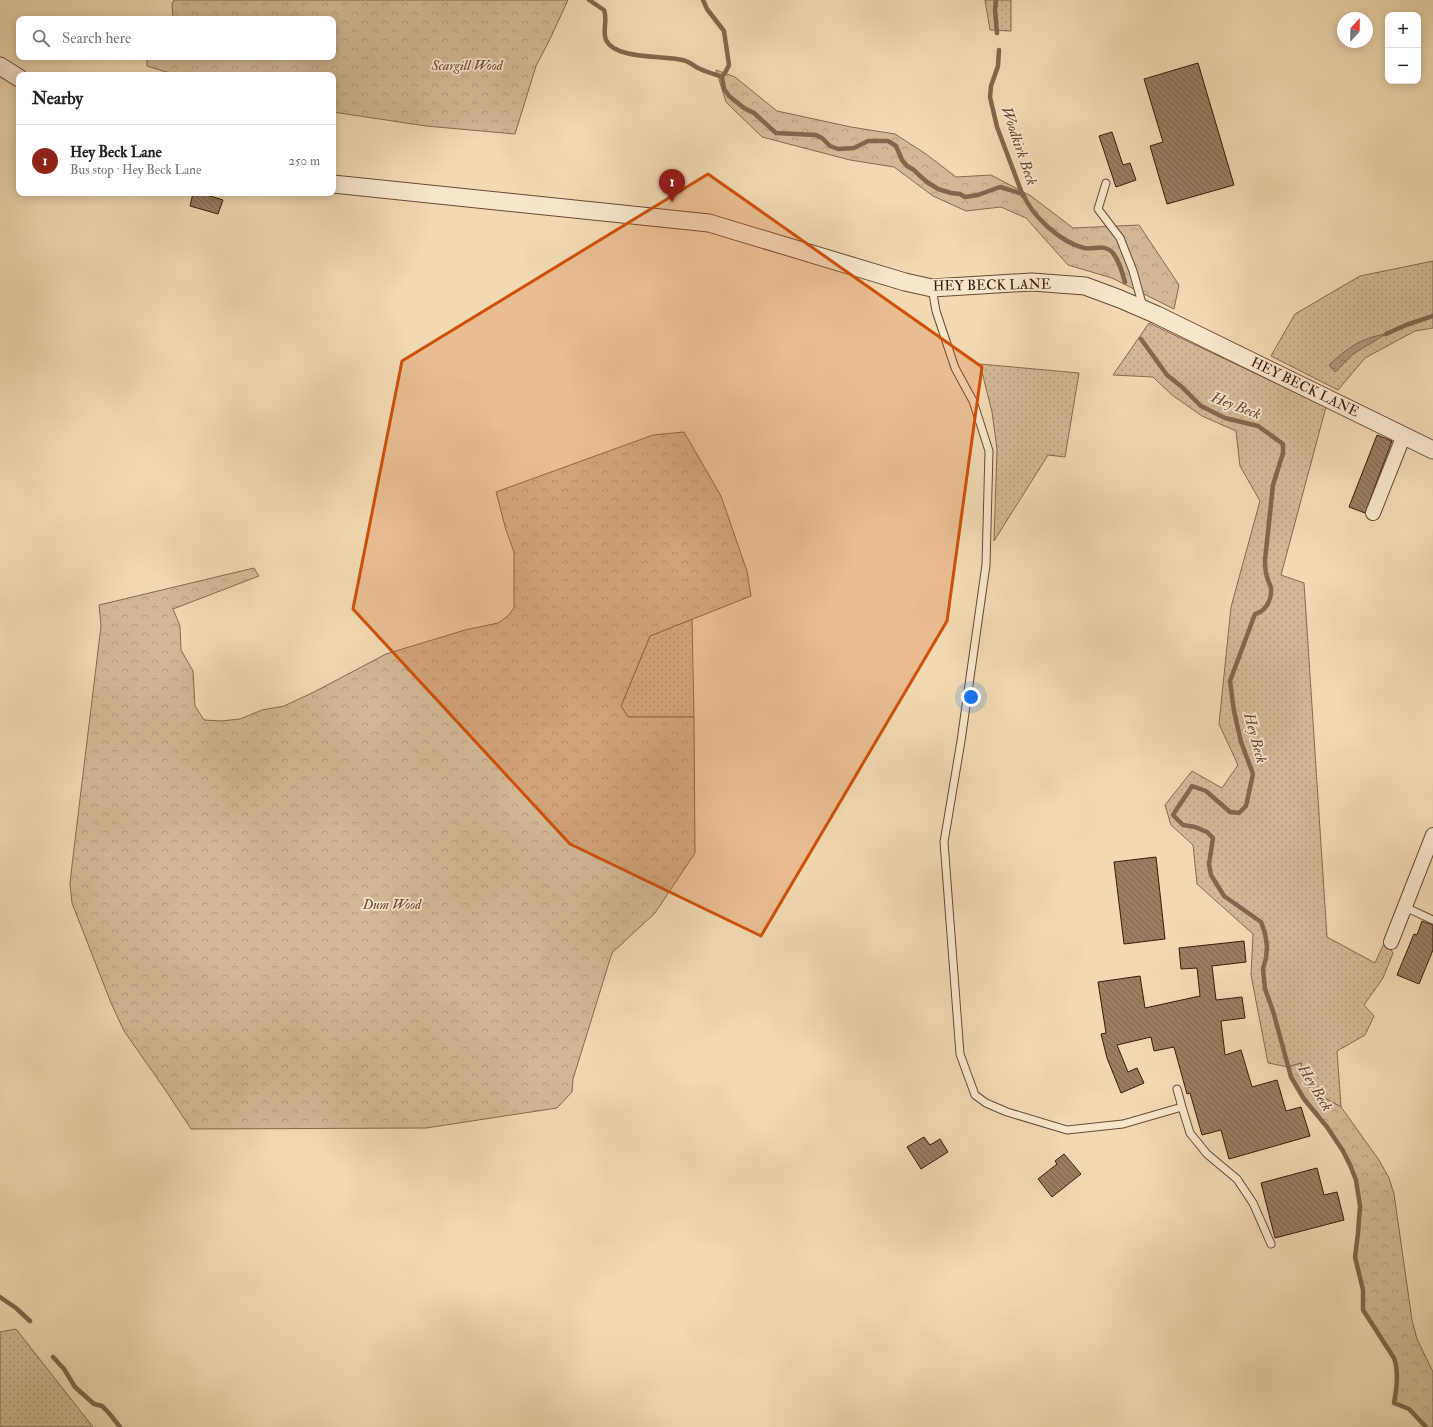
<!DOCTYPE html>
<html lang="en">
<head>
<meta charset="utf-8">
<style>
  :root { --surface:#fff; --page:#f6f6f6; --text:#202124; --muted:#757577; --line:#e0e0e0; --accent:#8f2418 }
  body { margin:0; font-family:"IM FELL Double Pica",serif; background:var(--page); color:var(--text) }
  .controls { position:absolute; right:12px; top:12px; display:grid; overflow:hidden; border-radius:8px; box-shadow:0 2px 10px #0003 }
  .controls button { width:36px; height:36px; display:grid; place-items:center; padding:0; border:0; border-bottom:1px solid var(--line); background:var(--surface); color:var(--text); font:20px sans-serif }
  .compass { position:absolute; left:1337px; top:12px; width:36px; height:36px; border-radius:50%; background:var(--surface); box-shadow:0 2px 10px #0003; rotate:22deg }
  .you { position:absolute; left:971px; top:697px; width:14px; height:14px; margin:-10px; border:3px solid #fff; border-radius:50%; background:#1a73e8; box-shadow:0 0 0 6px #1a73e833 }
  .badge { display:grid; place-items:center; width:26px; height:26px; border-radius:50%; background:var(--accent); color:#fff; font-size:13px; font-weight:700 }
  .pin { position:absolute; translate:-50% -33px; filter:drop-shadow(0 1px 2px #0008) }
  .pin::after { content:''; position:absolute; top:21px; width:14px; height:12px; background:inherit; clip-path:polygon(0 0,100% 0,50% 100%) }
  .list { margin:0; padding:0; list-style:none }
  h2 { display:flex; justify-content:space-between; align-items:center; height:52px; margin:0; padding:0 16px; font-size:17px }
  h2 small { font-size:13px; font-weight:400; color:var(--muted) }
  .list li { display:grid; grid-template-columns:26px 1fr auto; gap:12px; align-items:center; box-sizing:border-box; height:72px; padding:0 16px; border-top:1px solid var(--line) }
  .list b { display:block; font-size:15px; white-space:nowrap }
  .list p { margin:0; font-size:13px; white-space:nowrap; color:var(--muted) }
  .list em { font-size:13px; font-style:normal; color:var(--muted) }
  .icon { flex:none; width:22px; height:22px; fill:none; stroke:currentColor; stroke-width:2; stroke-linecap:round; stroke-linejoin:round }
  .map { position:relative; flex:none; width:1433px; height:1427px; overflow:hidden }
  .search { position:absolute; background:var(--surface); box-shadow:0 2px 10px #0003; left:16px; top:16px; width:320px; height:44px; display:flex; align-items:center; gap:10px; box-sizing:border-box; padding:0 14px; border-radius:8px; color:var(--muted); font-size:15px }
  .panel { position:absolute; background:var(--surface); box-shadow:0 2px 10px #0003; left:16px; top:72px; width:320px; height:124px; border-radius:8px }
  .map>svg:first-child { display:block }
  .grass { fill:url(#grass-dots); stroke:#866a4e }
  .forest { fill:url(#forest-crowns); stroke:#866a4e }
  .water { fill:url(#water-ripples); stroke:#83664b }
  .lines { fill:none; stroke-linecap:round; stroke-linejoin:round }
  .stream { stroke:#83664b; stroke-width:4.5 }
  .building { fill:url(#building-back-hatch); stroke:#3a1b08 }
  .service-casing { stroke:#684a32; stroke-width:9 }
  .minor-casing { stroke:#684a32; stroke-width:16 }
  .tertiary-casing { stroke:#684a32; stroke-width:19 }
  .service { stroke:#f6e6cc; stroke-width:7 }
  .minor { stroke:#f6e6cc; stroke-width:14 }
  .tertiary { stroke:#f6e6cc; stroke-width:17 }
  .marked { fill:#ce500b; fill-opacity:0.2; stroke:#ce500b; stroke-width:3; stroke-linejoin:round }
  .labels { text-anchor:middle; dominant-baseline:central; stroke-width:3.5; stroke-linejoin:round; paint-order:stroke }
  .park-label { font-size:14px; font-style:italic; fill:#684a32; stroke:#f6e6cc }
  .street-label { font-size:14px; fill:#3a1b08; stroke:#f6e6cc }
  .water-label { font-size:15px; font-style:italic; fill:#64472f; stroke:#f6e6cc }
</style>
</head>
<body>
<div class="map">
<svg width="1433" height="1427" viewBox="0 0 1433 1427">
  <defs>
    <pattern id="grass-dots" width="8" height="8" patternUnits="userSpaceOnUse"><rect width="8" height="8" fill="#d2b994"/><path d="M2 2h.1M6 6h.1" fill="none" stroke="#b59e7e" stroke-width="1.8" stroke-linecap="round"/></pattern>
    <pattern id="forest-crowns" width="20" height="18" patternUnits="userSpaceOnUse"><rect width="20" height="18" fill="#d2b994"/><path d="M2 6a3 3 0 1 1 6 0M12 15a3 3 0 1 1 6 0" fill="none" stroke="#b59e7e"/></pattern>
    <pattern id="water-ripples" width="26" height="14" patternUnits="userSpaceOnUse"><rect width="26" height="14" fill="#b39878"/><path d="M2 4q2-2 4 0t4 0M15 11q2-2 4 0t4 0" fill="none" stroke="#937b60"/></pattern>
    <pattern id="building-back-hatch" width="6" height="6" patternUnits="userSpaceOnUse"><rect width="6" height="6" fill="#997e60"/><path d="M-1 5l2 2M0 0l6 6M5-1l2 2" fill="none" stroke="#7e664d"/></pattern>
  </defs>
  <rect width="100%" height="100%" fill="#f1d9b1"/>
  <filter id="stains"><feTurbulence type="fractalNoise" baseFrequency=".005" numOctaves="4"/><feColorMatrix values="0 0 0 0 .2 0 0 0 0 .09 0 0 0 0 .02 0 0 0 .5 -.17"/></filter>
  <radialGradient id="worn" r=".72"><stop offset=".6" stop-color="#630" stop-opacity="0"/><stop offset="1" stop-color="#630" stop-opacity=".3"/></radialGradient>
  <path class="grass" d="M985 0H1011V31L990 30Z
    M1433 261V328L1415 331 1365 358 1338 390 1271 356 1295 314 1360 276Z
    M1149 323 1326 407 1281 575 1304 583 1327 937 1375 963 1385 941 1393 953 1383 978 1364 1005 1374 1016 1365 1035 1337 1051 1341 1107 1314 1092 1304 1082 1301 1063 1288 1067 1268 1063 1251 975 1253 934 1197 884 1193 845 1171 825 1165 805 1192 771 1222 788 1238 765 1219 724 1231 607 1260 501 1240 466 1236 431 1202 416 1172 395 1153 377 1113 375Z
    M980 364 1079 373 1065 457 1048 455 994 541 997 449 992 412Z
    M692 619 694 717H628L621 706 650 636Z
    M16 1329 93 1427H0V1332Z"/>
  <path class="forest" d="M174 0H568L549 41 536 66 515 134 426 126 333 112V75H176L147 66V57H333V19H173L172 4Z
    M716 70 735 77 777 111 851 127 895 134 926 154 956 177 991 175 1031 196 1073 228 1139 225 1179 285 1174 309 1112 278 1068 265 1026 218 1001 207 966 211 933 196 894 167 850 160 762 137 726 102Z
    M684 432 721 496 747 571 751 596 650 636 621 706 628 717H694L695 853 655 913 612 953 573 1079 572 1092 557 1108 426 1128 191 1129 164 1088 124 1031 111 1003 72 903 70 884 72 865 101 626 99 605 254 568 259 576 173 609 180 626 181 650 193 671 195 706 204 720 221 721 240 719 262 710 284 706 314 692 386 654 465 630 498 623 508 616 514 608V552L506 530 496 492 653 435Z
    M1301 1063 1305 1082 1314 1092 1341 1107 1379 1160 1389 1178 1394 1194 1412 1320 1417 1339 1433 1372V1427H1426L1409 1409 1394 1403C1397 1388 1399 1372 1394 1357 1389 1350 1363 1315 1363 1309 1362 1302 1365 1295 1363 1288 1360 1277 1355 1266 1355 1256 1355 1247 1358 1240 1358 1232 1359 1214 1360 1197 1356 1180 1344 1136 1301 1110 1288 1067Z"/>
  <path class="water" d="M1386 334 1353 354 1335 372 1329 365C1348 348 1360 338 1386 334Z"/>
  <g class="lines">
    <path class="stream" d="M589 0 604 10C608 20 602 31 606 40 616 60 662 55 682 60 689 61 692 65 698 68 706 72 714 74 722 77L724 89 729 96 744 108 754 113 776 133 816 135 822 138 830 146 838 149 854 148 868 141H888L896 146 902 160 907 166 914 170 919 175 927 182 938 189 951 193 960 194 965 197 978 195 1000 187 1023 194C1032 216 1060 242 1084 248 1094 250 1102 244 1111 251 1119 259 1122 272 1125 282
      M703 0 707 9 724 31 729 65 726 71 722 77
      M996 0 995 10 997 33
      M999 50 998 66 991 86 990 97 997 127 1023 196
      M1386 334 1406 325 1433 316
      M1141 339 1167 375 1182 387 1201 406 1225 418 1258 426 1283 444V453L1273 485 1265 560C1265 567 1265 573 1268 580 1269 583 1271 586 1271 589 1272 600 1265 612 1255 614L1230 681 1234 711 1241 742 1253 774 1246 806 1239 813 1230 812 1206 791 1192 786C1186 796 1179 805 1173 815L1183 825 1195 827 1207 832 1213 838 1209 864 1211 875 1224 896 1261 922 1265 933 1267 946 1266 958 1263 969 1265 989 1273 1011 1291 1077 1304 1099 1327 1127 1343 1151 1350 1165 1356 1180 1360 1206 1358 1233 1355 1257 1363 1290V1310L1394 1358C1399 1372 1397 1388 1394 1403L1409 1409 1426 1427
      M0 1297 16 1308 30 1321
      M53 1357 64 1369 75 1387 94 1404 102 1406 108 1412 120 1427"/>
  </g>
  <path class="building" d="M1198 63 1234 185 1167 204 1150 146 1163 142 1144 79Z
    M1112 132 1123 165 1130 163 1136 180 1116 187 1099 136Z
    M193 193H201L223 200 218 214 190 206Z
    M1377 435 1392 441 1365 513 1349 507Z
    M1156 857 1165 939 1124 944 1114 862Z
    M1422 921 1433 925V950L1419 984 1397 975 1414 934 1417 935Z
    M1244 941 1246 962 1212 966 1216 1000 1242 997 1245 1018 1221 1021 1225 1055 1241 1050 1252 1087 1277 1080 1286 1111 1301 1107 1310 1136 1229 1159 1221 1130 1202 1135 1190 1093 1187 1094 1174 1047 1154 1051 1151 1037 1117 1045 1128 1072 1137 1068 1144 1083 1121 1093 1107 1058 1101 1034 1106 1033 1098 982 1140 976 1145 1008 1200 996 1197 968 1181 969 1179 948Z
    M924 1137 930 1145 940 1139 948 1152 921 1169 907 1147Z
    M1064 1154 1081 1174 1052 1197 1038 1179 1057 1164 1055 1161Z
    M1317 1168 1324 1195 1337 1192 1344 1220 1275 1238 1261 1183Z"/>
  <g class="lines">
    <defs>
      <path id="service" d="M1106 183 1098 209 1120 238 1133 271 1143 307
        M932 288 936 311 955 368 973 401 989 451 986 565 961 741 944 842 960 1054 975 1095 986 1103 1007 1112 1067 1130 1123 1124 1182 1107 1177 1089
        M1405 907 1433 920
        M1182 1107 1190 1133 1207 1154 1237 1179 1253 1203 1271 1244"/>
      <path id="minor" d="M1373 513 1404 435
        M1391 942 1433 835"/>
      <path id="tertiary" d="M0 66 19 78
        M333 184 709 223 905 282 932 288 1032 282 1085 286 1120 299 1157 315 1433 450"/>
    </defs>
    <use href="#service" class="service-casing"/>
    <use href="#minor" class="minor-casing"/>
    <use href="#tertiary" class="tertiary-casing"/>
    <use href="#service" class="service"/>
    <use href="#minor" class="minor"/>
    <use href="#tertiary" class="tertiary"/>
  </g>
  <path class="marked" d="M708 174 982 367 947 621 761 936 570 844 353 609 402 361Z"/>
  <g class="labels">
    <g class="park-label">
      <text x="467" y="65">Scargill Wood</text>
      <text x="392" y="904">Dum Wood</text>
    </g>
    <g class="street-label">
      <text transform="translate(992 285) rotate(-1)">HEY BECK LANE</text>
      <text transform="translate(1305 387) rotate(26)">HEY BECK LANE</text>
    </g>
    <g class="water-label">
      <text transform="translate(1019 146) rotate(71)">Woodkirk Beck</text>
      <text transform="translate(1236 406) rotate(21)">Hey Beck</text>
      <text transform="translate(1255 738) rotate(75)">Hey Beck</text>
      <text transform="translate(1315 1088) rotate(59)">Hey Beck</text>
    </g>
  </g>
  <rect width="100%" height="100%" filter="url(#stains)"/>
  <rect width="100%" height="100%" fill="url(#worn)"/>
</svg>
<div class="controls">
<button>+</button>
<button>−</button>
</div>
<svg class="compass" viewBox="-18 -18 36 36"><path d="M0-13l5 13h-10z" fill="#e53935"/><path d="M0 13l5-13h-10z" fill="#757577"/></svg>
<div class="you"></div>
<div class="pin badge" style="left:672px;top:202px">1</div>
<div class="search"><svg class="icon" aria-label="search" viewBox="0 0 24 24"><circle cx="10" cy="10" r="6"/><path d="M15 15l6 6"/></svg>Search here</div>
<section class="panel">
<h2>Nearby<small></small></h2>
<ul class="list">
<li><span class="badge">1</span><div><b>Hey Beck Lane</b><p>Bus stop · Hey Beck Lane</p></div><em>250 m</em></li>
</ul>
</section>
</div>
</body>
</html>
